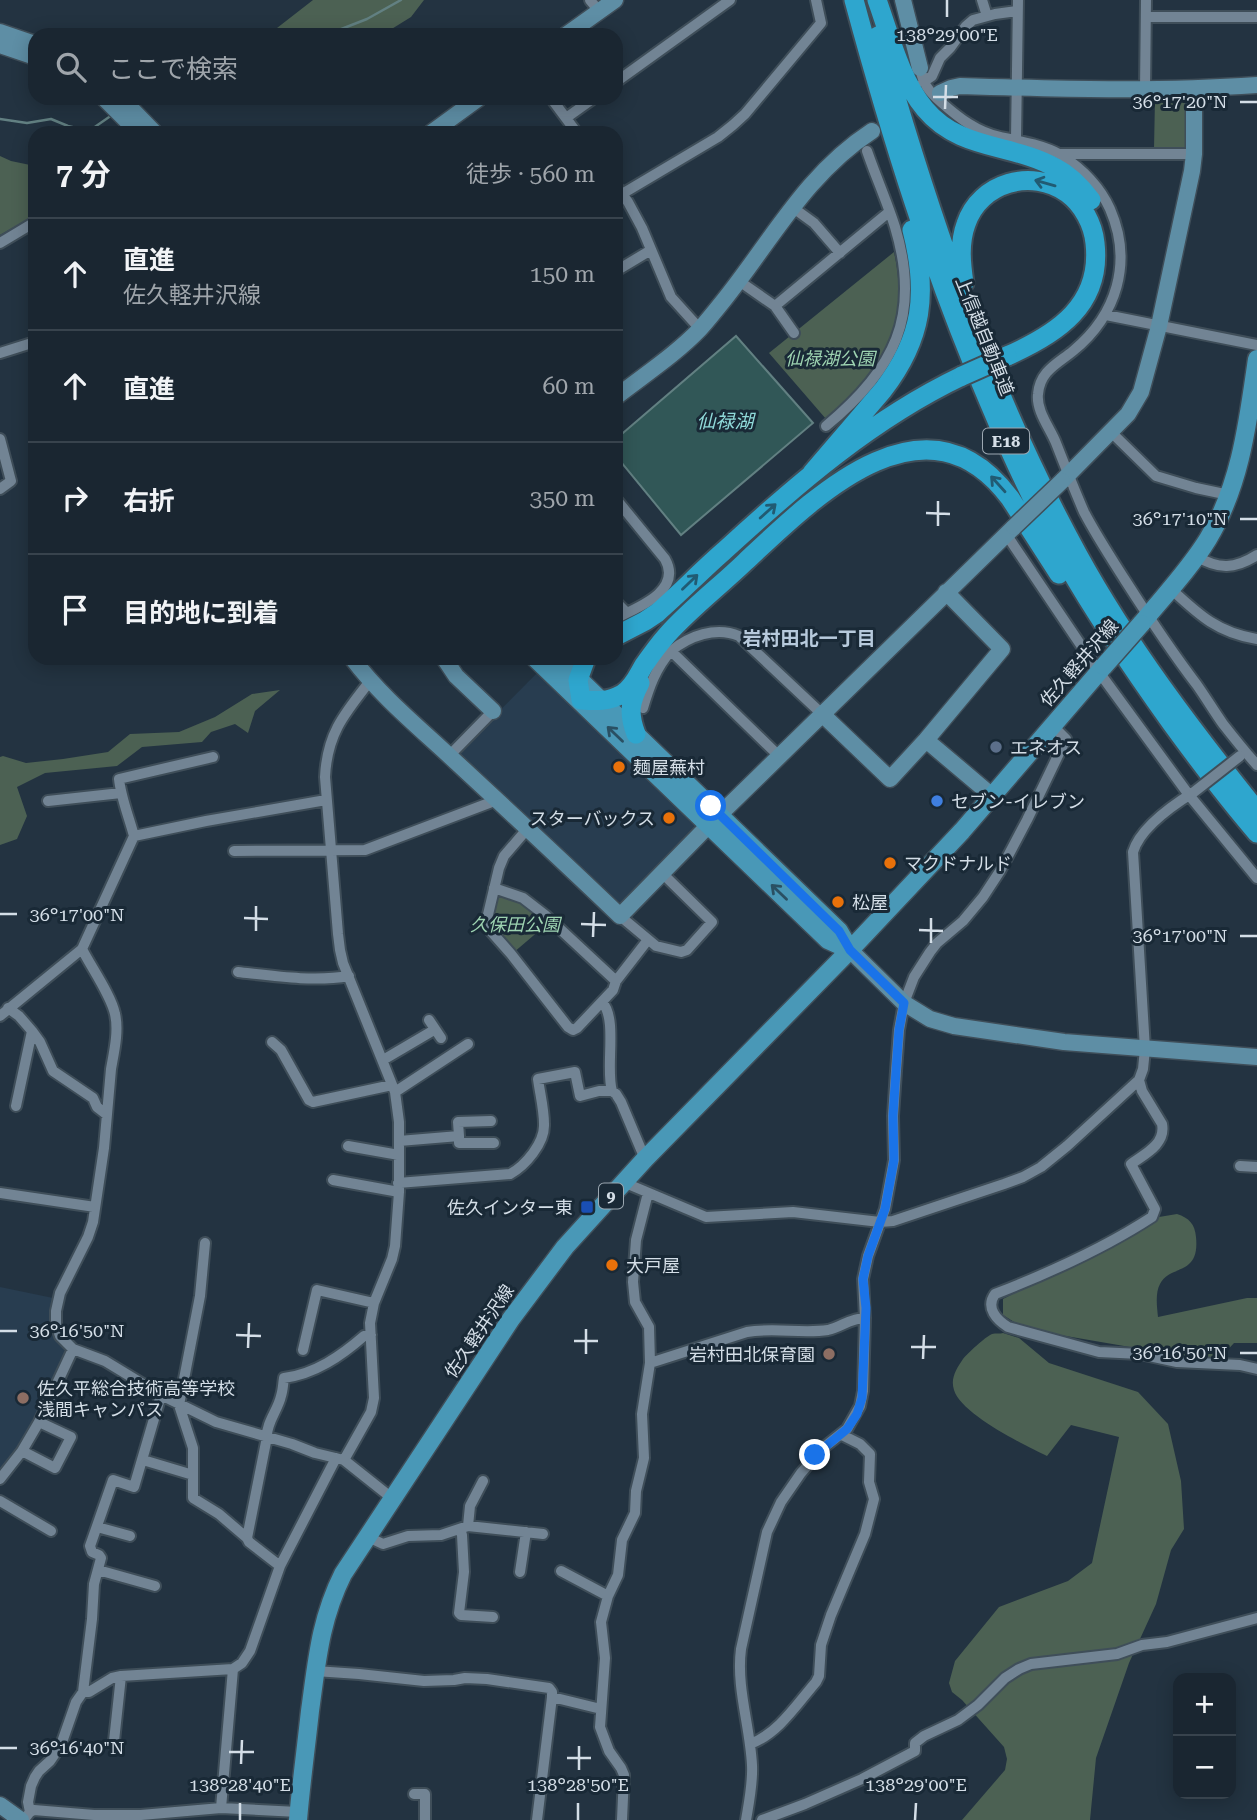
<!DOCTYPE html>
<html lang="ja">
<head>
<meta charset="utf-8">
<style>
  :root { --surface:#1a2631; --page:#27323d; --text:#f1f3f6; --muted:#9fa5ab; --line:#38434d }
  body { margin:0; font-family:"Roboto Serif","Noto Sans JP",serif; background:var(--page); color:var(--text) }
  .controls { position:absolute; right:21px; bottom:21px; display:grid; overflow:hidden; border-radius:14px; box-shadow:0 4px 18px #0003 }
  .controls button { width:63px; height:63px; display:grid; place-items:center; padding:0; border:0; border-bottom:2px solid var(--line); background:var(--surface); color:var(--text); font:35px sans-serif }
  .stop { position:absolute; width:21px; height:21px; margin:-16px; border:5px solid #1a73e8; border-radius:50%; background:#fff }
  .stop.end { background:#1a73e8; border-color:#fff; box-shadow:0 2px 7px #0008 }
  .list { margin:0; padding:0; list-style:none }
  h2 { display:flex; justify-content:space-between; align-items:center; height:91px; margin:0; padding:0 28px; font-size:30px }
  h2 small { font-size:23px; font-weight:400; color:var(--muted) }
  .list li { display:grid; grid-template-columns:46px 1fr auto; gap:21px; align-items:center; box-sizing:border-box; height:112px; padding:0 28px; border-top:2px solid var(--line) }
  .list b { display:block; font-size:26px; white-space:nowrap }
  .list p { margin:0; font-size:23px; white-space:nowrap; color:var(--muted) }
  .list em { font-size:23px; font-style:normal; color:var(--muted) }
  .icon { flex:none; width:38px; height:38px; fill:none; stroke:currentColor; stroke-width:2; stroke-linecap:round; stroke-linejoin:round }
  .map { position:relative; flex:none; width:1257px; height:1820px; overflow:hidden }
  .search { position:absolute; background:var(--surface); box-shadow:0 4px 18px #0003; left:28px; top:28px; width:595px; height:77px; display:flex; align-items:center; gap:18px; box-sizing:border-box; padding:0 24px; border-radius:21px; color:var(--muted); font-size:26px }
  .panel { position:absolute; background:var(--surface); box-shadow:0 4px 18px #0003; left:28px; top:126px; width:595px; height:539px; border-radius:21px }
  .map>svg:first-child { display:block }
  .built { fill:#283d50 }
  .green { fill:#4c6153 }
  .water { fill:#315757; stroke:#628082; stroke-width:2 }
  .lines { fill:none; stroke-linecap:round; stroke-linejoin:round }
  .stream { stroke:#628082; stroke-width:2.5 }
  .street-casing { stroke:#3f4e59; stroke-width:14 }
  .secondary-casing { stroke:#3f4e59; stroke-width:19 }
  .primary-casing { stroke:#3f4e59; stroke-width:21 }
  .highway-casing { stroke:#3f4e59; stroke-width:23 }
  .street { stroke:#728494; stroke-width:10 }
  .secondary { stroke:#5e8ea5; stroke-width:16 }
  .primary { stroke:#4998b7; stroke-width:18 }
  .highway { stroke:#2ea6ce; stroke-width:19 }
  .street-bridge-casing { stroke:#3f4e59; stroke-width:14; stroke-linecap:butt }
  .secondary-bridge-casing { stroke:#3f4e59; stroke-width:19; stroke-linecap:butt }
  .primary-bridge-casing { stroke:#3f4e59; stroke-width:21; stroke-linecap:butt }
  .highway-bridge-casing { stroke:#3f4e59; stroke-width:23; stroke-linecap:butt }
  .street-bridge { stroke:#728494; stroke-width:10 }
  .secondary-bridge { stroke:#5e8ea5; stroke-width:16 }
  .primary-bridge { stroke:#4998b7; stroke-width:18 }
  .highway-bridge { stroke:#2ea6ce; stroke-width:19 }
  .oneway { stroke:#215b73 }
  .oneway2 { stroke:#2a5063 }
  .route { stroke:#1a73e8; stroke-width:9 }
  .ticks { fill:none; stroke:#d4dee7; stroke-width:2.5 }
  .service-dot { fill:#5c6f8a; stroke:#192936; stroke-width:2.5 }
  .food-dot { fill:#e8710a; stroke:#192936; stroke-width:2.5 }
  .shop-dot { fill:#3f7fe0; stroke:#192936; stroke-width:2.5 }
  .transit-dot { fill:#1a4fb4; stroke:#192936; stroke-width:2.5 }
  .education-dot { fill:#8d6e63; stroke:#192936; stroke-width:2.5 }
  .labels { text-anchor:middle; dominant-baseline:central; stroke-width:6; stroke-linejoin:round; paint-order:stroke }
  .shield { fill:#192936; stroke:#9ca8b2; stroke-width:2 }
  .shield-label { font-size:16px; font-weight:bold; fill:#d4dee7 }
  .street-label { font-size:18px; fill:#d4dee7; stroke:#192936 }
  .park-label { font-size:18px; font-style:italic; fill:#9dd3b1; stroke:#192936 }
  .poi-label { font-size:18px; fill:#d4dee7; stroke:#192936; text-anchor:start }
  .water-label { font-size:19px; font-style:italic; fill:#90dada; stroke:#192936 }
  .neighbourhood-label { font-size:19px; font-weight:bold; fill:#b7cadc; stroke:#192936 }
  .ticks-label { font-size:18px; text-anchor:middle; fill:#d4dee7; stroke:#192936; stroke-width:6; stroke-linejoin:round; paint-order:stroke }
</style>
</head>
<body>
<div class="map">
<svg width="1257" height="1820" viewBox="0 0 1257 1820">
  <rect width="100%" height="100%" fill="#233341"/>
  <path class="built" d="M537 673 694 825V832L627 903H616L459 759 458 753Z
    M0 1287 53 1298 51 1314 66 1350 61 1366 31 1430 0 1475Z"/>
  <path class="green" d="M313 0H424L411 17 382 35H268Z
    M1155 98H1181L1186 104V147L1183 149H1154Z
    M0 156 11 161 35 166V215L0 235Z
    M894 252C906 305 895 349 859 390 849 400 837 410 826 419L769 353Z
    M280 690 255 711 248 733 235 724 211 732 202 742 142 747 117 766 45 773 17 787 27 816 17 839 0 845V757L3 756 26 763 63 759 108 752 130 734 179 732 215 717 252 694Z
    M498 896C519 896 533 911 547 924L513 953 491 927 495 897Z
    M1177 1214C1189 1218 1195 1224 1196 1237 1200 1277 1170 1264 1160 1284 1155 1293 1157 1307 1158 1317L1247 1298H1257V1343H1234L1221 1357 1194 1358 1025 1329 1003 1315V1299L1077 1261 1112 1247 1159 1217Z
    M1003 1333 1019 1338 1049 1363 1138 1392 1168 1424 1181 1481 1184 1529 1171 1550 1156 1604 1129 1663 1096 1758 1090 1820H962L1005 1770 1007 1759 1004 1747 962 1700 952 1692 949 1683 955 1661 999 1607 1068 1581 1092 1563 1119 1437 1071 1425 1047 1456C1024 1445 961 1414 954 1390 950 1378 957 1368 963 1359 968 1353 985 1337 992 1334 996 1333 1000 1334 1003 1333Z"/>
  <path class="water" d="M736 336 813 423 681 535 616 456V439Z"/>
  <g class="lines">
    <path class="stream" d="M326 35 367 19 401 0
      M0 119 27 123 51 119 68 126 89 131 112 115"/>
    <defs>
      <path id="street" d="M590 0 599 11
        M982 0 987 16
        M1146 17H1257
        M920 68C923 84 929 92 942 103 959 118 977 132 1000 137 1020 141 1043 145 1061 155 1081 168 1100 187 1110 209 1133 262 1117 315 1073 351 1057 364 1040 371 1038 394 1036 411 1050 428 1056 443 1065 466 1074 489 1084 512 1096 535 1111 558 1125 580 1148 616 1171 651 1197 685 1206 698 1214 711 1223 724 1234 738 1245 752 1257 765
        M616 82 730 0
        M923 82 932 76 940 58 950 48 966 26 973 20 995 14 1017 11
        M1145 90 1146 0
        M551 98 577 133
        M566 118 594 98
        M1016 139 1018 0
        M1059 154H1194
        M616 186 628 202 642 228 671 297 700 329
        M622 194 718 137 733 125 745 114 821 23 816 0
        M792 207 814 223 840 253
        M0 243 35 222
        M616 271 651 250
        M739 281 775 306 889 212
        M775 306 794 333
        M1106 315 1257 345
        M0 353 35 342
        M826 426C894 370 922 316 895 227 887 202 876 177 867 151
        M1111 432 1156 476 1196 488 1229 495
        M0 439 11 481 0 489
        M616 499 665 559C683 591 637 608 616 618
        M1006 534 1099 672 1189 795 1257 878
        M1196 556C1219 570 1235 569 1257 555
        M1171 589C1199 615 1218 633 1257 639
        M616 602 627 613
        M643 708C649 688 656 667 671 651
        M449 756 493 711
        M779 756 671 651C689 636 716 626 739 636L822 714
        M48 801 121 793
        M528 828 504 856 499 868 486 923 488 928 511 954 568 1027 573 1030 577 1028 613 990 616 981 647 941
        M134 836C129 817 121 798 119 779L213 757
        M234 851 365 850 497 800
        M494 888 523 898 545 915 616 981
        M620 916 656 946 681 952 687 950 712 922 663 874
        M238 972C274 976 313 982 349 976
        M602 1002C618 1019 605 1068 612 1091L616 1094 621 1102 645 1159
        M8 1008 19 1016 32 1031 16 1106
        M0 1016 82 949 134 836 206 821 326 800
        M429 1020 441 1038
        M32 1031 40 1042 53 1071 93 1098 97 1107 106 1114
        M272 1042 281 1050 309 1100 313 1102 392 1085
        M383 1060 434 1030
        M1139 1080 1142 1091 1162 1124C1166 1144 1145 1154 1131 1164L1155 1209 1152 1217C1103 1249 1049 1273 995 1294 985 1308 997 1320 1008 1327L1099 1352 1140 1354 1177 1362 1240 1365 1257 1369
        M395 1092 468 1044
        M459 1136V1143H494
        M399 1141 459 1136 458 1122 491 1121
        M348 1146 399 1155
        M1240 1166 1257 1167
        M333 1180 399 1192
        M623 1182 706 1217 793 1212 880 1222 893 1221 1004 1184 1023 1177 1041 1167 1067 1146 1139 1080 1143 1069 1145 1049 1133 852C1140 828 1173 805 1194 792
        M398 1183 510 1174C525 1166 545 1143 544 1124 544 1109 540 1094 538 1079L575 1072 580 1096 599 1091H612
        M0 1193 95 1207
        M205 1243 200 1296 179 1405 193 1448V1498L219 1514 247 1538
        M73 1349 105 1361 161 1395 216 1422 292 1444 315 1453 344 1460 393 1499
        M303 1350 317 1290 374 1303
        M650 1363 747 1332C774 1327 801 1334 828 1330 841 1327 851 1318 865 1318
        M22 1451 55 1468 71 1437 39 1422
        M143 1460 193 1475
        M344 1460 371 1412 374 1398 370 1323 374 1303 392 1259 395 1246 399 1192V1122L395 1092 343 963 340 950 338 934 325 777C327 734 344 714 370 681
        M0 1479 22 1451 39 1422 73 1349 60 1336 56 1324V1311L60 1293 88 1237 93 1222 104 1148 111 1069C114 1052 119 1031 115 1014 111 995 91 967 82 949
        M0 1501 51 1531
        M468 1526 543 1534
        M97 1527 130 1536
        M460 1529 462 1535 464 1572 459 1613 461 1615 493 1617
        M368 1537 383 1544 408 1536 441 1535 468 1526 470 1506 483 1481
        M280 1566 249 1542 247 1538 267 1437C266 1423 278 1410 281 1396 283 1390 283 1384 284 1378 315 1374 341 1356 364 1336L371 1335
        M98 1570 155 1586
        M561 1571 608 1596
        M520 1572 526 1532
        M315 1671 359 1674 424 1681 454 1680 465 1678 487 1679 549 1688 552 1692V1697
        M83 1692H89L112 1678 121 1676 233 1669 242 1663 250 1651 280 1566 336 1458
        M114 1741 121 1676
        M750 1744C778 1734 797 1704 816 1682L819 1676 821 1645 831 1615 865 1534 874 1499 869 1482 870 1454 860 1444 842 1435
        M414 1794H425V1820
        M221 1808 233 1669
        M30 1812 28 1802 31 1786 35 1777 39 1771 50 1761 61 1745 76 1702 83 1692 92 1619 94 1584 101 1558 99 1555 92 1552 90 1546 113 1480 134 1487 161 1395
        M26 1817 30 1812 34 1810 94 1815H141L221 1808 298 1812
        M537 1820 552 1697 601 1709
        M622 1820 624 1775 621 1768 609 1751 600 1727 605 1658 601 1622 608 1596 618 1575 622 1540 635 1513 636 1491 644 1458 642 1414 650 1363 649 1327 635 1302 633 1282 636 1240 648 1193
        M746 1820C749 1802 753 1783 752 1765 750 1726 736 1687 741 1649L767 1532 781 1502 801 1473 823 1448 847 1429 860 1406 863 1391 865 1318 863 1279 868 1256 885 1209 894 1160 893 1116 896 1071 899 1030 904 1003 914 977 930 952 937 943 963 921 983 897 1000 871 1027 820 1066 739 1052 725
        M762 1820 805 1804 862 1779 915 1751V1743L924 1736 958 1720 978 1705 1005 1678 1019 1669 1031 1664 1117 1654 1142 1645 1167 1642 1257 1618"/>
      <path id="secondary" d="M903 0 920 68
        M0 32 35 44
        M566 35 615 0
        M0 45 35 57
        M940 93 951 88 960 86C1059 89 1158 92 1257 85
        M104 98 139 133
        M121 98 155 133
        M431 133 479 98
        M616 397C644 375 675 355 700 329 708 320 716 310 724 300 772 240 806 174 872 131
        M1062 481 1128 414 1141 392 1159 326 1192 171 1194 154V89
        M352 658C382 698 421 729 457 763 512 814 567 865 620 916L709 825 1014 527
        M444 658 456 676 493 711
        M822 714 890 779 926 740 1002 649 946 592
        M926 740 991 795
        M850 950 904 1003 930 1019 954 1026 1064 1042 1257 1057
        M0 1805 21 1820"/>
      <path id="primary" d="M1141 624C1164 596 1189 570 1208 539 1241 484 1248 421 1257 359
        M535 658 828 940 850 950
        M557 658 839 931 850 950
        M298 1820C301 1784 306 1748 310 1711 317 1661 320 1620 343 1574L511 1319 565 1247 645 1159 850 950 962 831 1104 666"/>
      <path id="highway" d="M854 0C891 137 933 272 989 402 1012 457 1038 512 1067 564 1099 620 1135 672 1172 724 1199 761 1227 798 1257 833
        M877 0C890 36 900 79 925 109 960 151 1012 143 1056 168 1070 175 1082 188 1091 200
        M878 36C929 215 988 391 1078 555 1128 646 1192 730 1257 811
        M964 283C961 263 959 243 966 224 980 182 1032 168 1067 193 1083 205 1093 224 1095 243 1102 305 1057 334 1007 356
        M812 473 883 390C923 338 928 293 912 230
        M616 636 645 621 657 613C680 593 701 571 724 551 797 484 872 419 962 376
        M586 658 578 680 581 700C595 701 609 702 622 694 633 688 638 675 644 665 651 655 659 644 667 635 690 609 719 587 745 562 815 496 926 386 1010 498L1059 574
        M636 734C628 713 630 702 640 683"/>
    </defs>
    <use href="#street" class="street-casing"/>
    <use href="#secondary" class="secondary-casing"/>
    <use href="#primary" class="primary-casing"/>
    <use href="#highway" class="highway-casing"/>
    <use href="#street" class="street"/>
    <use href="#secondary" class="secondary"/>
    <use href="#primary" class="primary"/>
    <use href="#highway" class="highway"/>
    <defs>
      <path id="street-bridge" d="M1194 792 1240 756"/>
      <path id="secondary-bridge" d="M1014 527 1062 481"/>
      <path id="primary-bridge" d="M1104 666 1141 624"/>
      <path id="highway-bridge" d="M962 376 1007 356"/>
    </defs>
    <use href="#street-bridge" class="street-bridge-casing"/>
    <use href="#secondary-bridge" class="secondary-bridge-casing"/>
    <use href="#primary-bridge" class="primary-bridge-casing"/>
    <use href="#highway-bridge" class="highway-bridge-casing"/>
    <use href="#street-bridge" class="street-bridge"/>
    <use href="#secondary-bridge" class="secondary-bridge"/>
    <use href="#primary-bridge" class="primary-bridge"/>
    <use href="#highway-bridge" class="highway-bridge"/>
  </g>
  <defs><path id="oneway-shaft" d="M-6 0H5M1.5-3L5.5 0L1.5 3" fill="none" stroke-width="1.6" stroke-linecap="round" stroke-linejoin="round" transform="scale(1.75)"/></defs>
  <g class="oneway">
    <use href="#oneway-shaft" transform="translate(1045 183) rotate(-164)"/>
    <use href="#oneway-shaft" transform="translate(998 484) rotate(-132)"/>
    <use href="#oneway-shaft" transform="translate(768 511) rotate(-42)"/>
    <use href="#oneway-shaft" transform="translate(690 582) rotate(-44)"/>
  </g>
  <g class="oneway2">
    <use href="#oneway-shaft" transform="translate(615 734) rotate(-136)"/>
    <use href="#oneway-shaft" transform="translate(779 892) rotate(-136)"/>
  </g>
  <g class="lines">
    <path class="route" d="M711 806 839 931 850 950 904 1003 899 1030 896 1071 893 1116 894 1160 885 1209 868 1256 863 1279 866 1308 862 1398 857 1414 847 1429 815 1455"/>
  </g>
  <path class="ticks" d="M947 17V0M933 97H958M1240 102H1257M945 109 946 85M926 513 950 514M1240 519H1257M938 526V501M0 914H17M244 918 268 919M581 924 606 925M919 930 943 931M256 931V906M1240 936H1257M593 937 594 912M931 943V918M0 1331H17M236 1335 261 1336M574 1341H598M911 1347H936M248 1348 249 1323M1240 1353H1257M586 1354V1329M923 1359 924 1335M0 1748H17M229 1752H254M567 1758H591M241 1764 242 1740M579 1770V1746M240 1820V1803M578 1820V1803M915 1820 916 1803"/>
  <circle class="service-dot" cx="996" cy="747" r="7"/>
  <g class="food-dot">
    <circle cx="619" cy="767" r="7"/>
    <circle cx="669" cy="818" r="7"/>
    <circle cx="890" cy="863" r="7"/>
    <circle cx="838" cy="902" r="7"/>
    <circle cx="612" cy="1265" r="7"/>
  </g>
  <circle class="shop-dot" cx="937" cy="801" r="7"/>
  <rect class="transit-dot" x="580" y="1200" width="14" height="14" rx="3.5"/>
  <g class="education-dot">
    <circle cx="829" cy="1354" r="7"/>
    <circle cx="23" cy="1398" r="7"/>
  </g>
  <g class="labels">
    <g class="shield">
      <rect x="983" y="428.5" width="46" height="25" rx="5"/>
      <rect x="599" y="1183.5" width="24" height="25" rx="5"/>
    </g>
    <g class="shield-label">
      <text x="1006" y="441">E18</text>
      <text x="611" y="1196">9</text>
    </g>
    <g class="street-label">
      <text transform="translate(985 336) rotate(68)">上信越自動車道</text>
      <text transform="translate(1079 663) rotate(-49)">佐久軽井沢線</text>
      <text transform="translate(479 1331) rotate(-56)">佐久軽井沢線</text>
    </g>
    <g class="park-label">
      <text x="830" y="358">仙禄湖公園</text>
      <text x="515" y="924">久保田公園</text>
    </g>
    <g class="poi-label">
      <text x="1010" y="747">エネオス</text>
      <text x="633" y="767">麺屋蕪村</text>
      <text x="951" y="801">セブン-イレブン</text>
      <text x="655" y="818" text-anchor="end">スターバックス</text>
      <text x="904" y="863">マクドナルド</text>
      <text x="852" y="902">松屋</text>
      <text x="573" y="1207" text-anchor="end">佐久インター東</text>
      <text x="626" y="1265">大戸屋</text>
      <text x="815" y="1354" text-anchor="end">岩村田北保育園</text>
      <text x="37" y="1388">佐久平総合技術高等学校<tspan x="37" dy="21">浅間キャンパス</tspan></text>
    </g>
    <g class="water-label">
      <text x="725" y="421">仙禄湖</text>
    </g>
    <g class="neighbourhood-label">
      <text x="809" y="638">岩村田北一丁目</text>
    </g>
  </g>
  <g class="ticks-label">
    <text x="947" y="41">138°29'00"E</text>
    <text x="1180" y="108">36°17'20"N</text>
    <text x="1180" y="525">36°17'10"N</text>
    <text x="77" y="921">36°17'00"N</text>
    <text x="1180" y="942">36°17'00"N</text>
    <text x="77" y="1337">36°16'50"N</text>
    <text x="1180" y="1359">36°16'50"N</text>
    <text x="77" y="1754">36°16'40"N</text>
    <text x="240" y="1791">138°28'40"E</text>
    <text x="578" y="1791">138°28'50"E</text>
    <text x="916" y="1791">138°29'00"E</text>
  </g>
</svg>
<div class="controls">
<button>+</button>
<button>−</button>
</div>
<div class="stop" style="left:711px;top:806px"></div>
<div class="stop end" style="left:815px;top:1455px"></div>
<div class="search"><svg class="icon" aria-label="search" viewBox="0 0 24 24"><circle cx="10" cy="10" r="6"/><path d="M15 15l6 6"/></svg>ここで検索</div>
<section class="panel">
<h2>7 分<small>徒歩 · 560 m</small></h2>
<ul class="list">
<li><svg class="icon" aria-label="ahead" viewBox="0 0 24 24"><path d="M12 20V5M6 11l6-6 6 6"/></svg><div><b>直進</b><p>佐久軽井沢線</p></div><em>150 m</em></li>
<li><svg class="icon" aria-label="ahead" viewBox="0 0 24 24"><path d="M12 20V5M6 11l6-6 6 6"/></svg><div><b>直進</b></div><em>60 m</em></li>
<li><svg class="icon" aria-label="right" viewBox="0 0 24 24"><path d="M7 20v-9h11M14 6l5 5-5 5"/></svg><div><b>右折</b></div><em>350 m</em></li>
<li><svg class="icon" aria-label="arrive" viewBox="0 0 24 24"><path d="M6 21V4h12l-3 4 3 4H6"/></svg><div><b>目的地に到着</b></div></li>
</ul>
</section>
</div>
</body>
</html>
